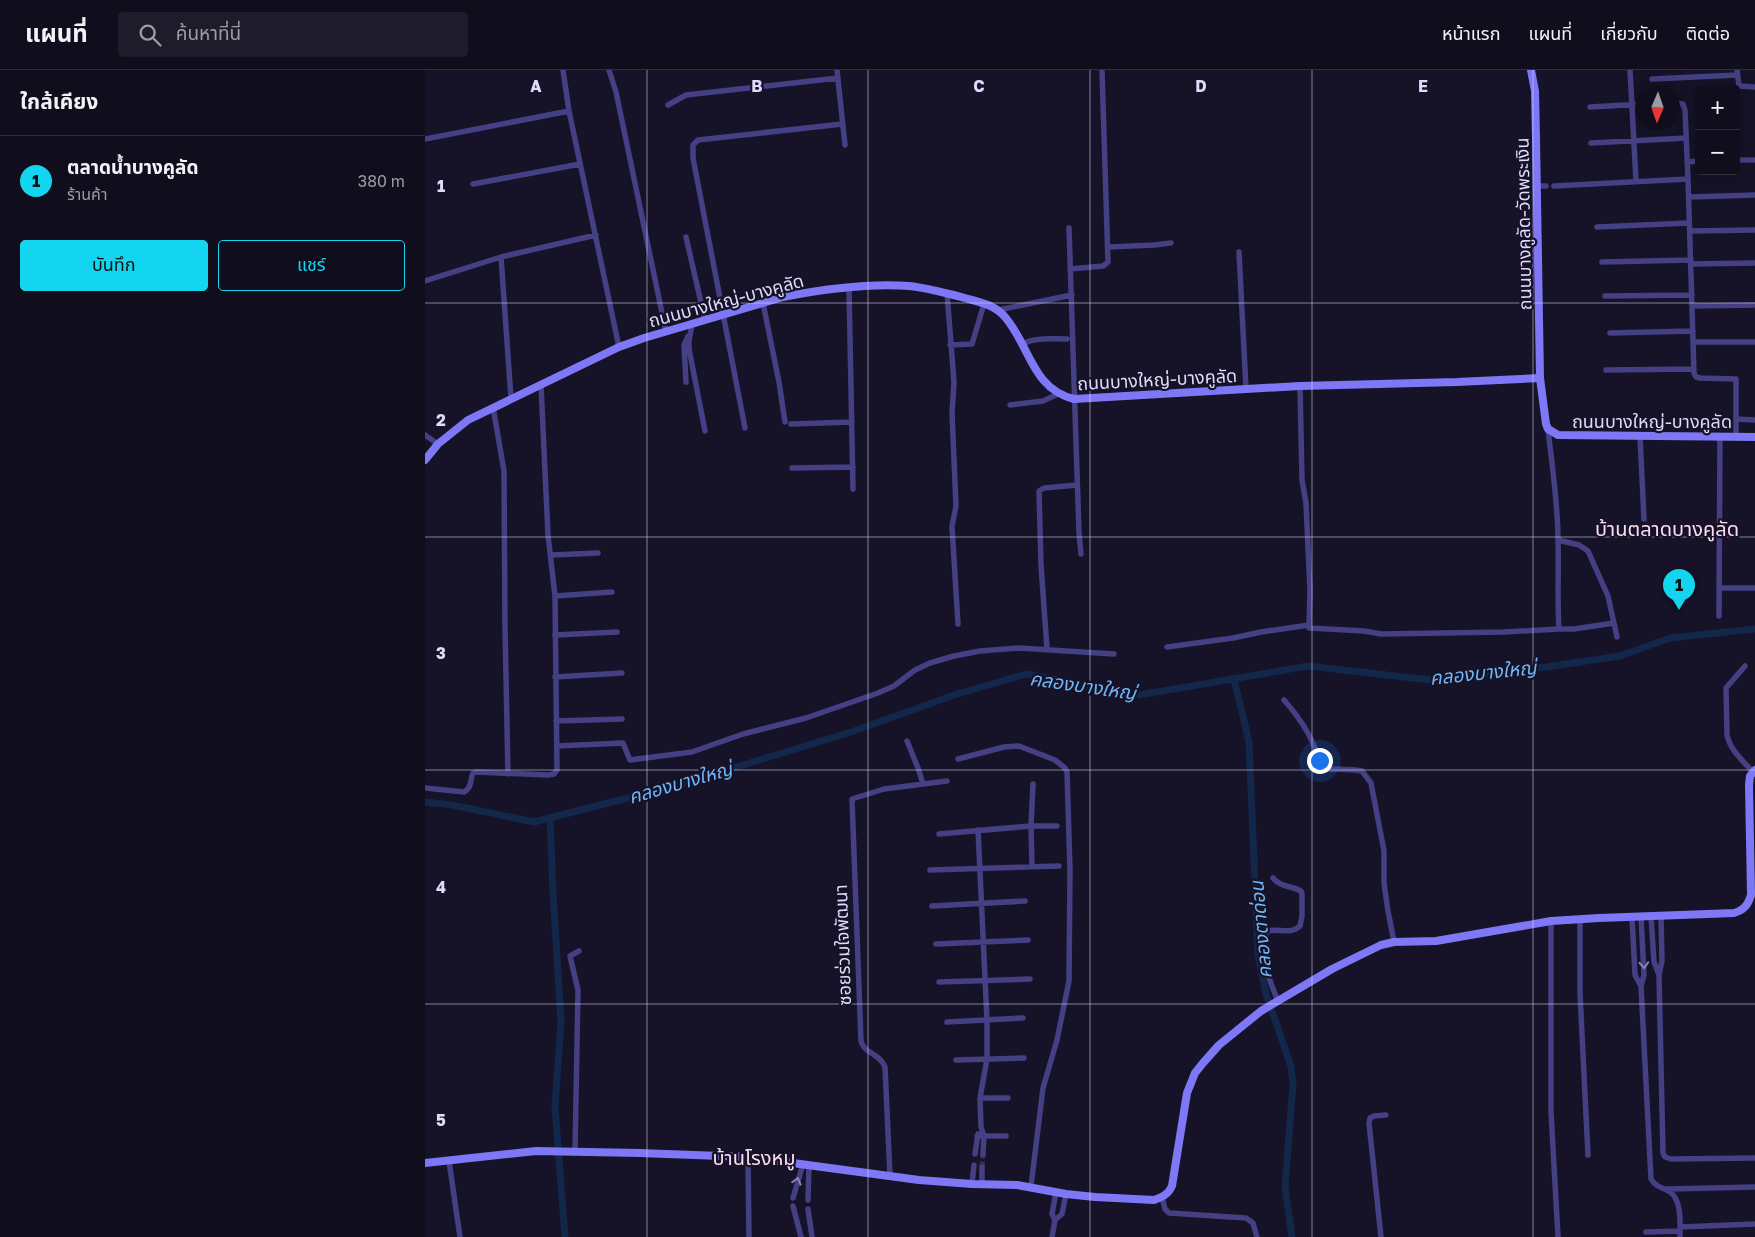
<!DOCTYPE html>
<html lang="th">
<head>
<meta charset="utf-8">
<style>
  :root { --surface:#100e1d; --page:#1e1c2a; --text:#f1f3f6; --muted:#9c9ca4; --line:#302e3b; --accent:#14d5ef }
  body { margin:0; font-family:"Golos Text","Noto Sans Thai",sans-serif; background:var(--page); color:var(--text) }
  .controls { position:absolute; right:15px; top:15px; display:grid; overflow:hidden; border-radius:5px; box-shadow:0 5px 20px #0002 }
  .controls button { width:45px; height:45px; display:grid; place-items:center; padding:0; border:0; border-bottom:1px solid var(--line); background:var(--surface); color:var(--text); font:25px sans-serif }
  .compass { position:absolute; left:1210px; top:15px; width:45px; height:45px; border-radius:50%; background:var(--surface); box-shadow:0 5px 20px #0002; rotate:182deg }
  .you { position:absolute; left:894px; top:690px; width:18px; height:18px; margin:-12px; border:4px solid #fff; border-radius:50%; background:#1a73e8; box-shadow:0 0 0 8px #1a73e833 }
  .badge { display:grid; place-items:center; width:32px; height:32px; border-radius:50%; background:var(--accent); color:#111; font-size:16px; font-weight:700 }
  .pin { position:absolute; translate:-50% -41px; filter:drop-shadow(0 1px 2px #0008) }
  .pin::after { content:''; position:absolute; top:26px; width:18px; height:15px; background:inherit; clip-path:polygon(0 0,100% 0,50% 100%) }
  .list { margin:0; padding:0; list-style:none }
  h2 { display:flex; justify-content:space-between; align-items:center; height:65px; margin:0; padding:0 20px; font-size:21px }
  h2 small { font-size:16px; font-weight:400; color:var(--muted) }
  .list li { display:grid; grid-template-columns:32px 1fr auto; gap:15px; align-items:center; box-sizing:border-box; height:90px; padding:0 20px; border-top:1px solid var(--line) }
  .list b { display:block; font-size:19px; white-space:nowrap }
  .list p { margin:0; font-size:16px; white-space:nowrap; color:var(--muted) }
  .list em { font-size:16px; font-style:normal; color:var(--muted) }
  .actions { display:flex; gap:10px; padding:15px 20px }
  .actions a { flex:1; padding:11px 0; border:1px solid var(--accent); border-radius:5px; text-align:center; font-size:18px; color:var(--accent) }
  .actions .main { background:var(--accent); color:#111 }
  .icon { flex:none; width:28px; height:28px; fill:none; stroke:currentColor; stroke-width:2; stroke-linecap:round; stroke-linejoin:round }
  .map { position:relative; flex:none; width:1330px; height:1167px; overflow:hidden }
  header { display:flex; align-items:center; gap:30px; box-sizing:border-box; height:70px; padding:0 25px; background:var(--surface); border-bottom:1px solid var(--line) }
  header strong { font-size:24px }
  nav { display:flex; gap:28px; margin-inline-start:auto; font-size:18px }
  .search { width:350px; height:45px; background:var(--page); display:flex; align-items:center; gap:12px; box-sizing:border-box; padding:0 18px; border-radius:5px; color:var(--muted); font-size:19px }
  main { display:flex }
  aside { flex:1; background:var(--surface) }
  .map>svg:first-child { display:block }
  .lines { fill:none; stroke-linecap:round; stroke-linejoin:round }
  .canal { stroke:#13274b; stroke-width:7 }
  .street-tunnel { stroke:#343047; stroke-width:5.5; stroke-dasharray:5.5 3; stroke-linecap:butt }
  .street { stroke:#444083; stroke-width:5.5 }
  .secondary { stroke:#7e78f6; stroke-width:8 }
  .oneway { stroke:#8a86b9 }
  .grid { fill:none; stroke:#dfdbfc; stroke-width:1; stroke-opacity:0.55 }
  .labels { text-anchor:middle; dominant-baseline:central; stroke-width:4.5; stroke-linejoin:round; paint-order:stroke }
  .street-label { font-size:18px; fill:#dfdbfc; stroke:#161227 }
  .water-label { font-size:19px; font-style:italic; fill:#70b5f5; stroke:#161227 }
  .quarter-label { font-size:20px; fill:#fddcf0; stroke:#161227 }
  .grid-label { font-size:16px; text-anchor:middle; font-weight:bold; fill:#dfdbfc; stroke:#161227; stroke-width:4.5; stroke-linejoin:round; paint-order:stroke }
</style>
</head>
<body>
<header>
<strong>แผนที่</strong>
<div class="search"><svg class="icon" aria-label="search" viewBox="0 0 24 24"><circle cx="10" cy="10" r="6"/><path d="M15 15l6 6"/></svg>ค้นหาที่นี่</div>
<nav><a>หน้าแรก</a><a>แผนที่</a><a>เกี่ยวกับ</a><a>ติดต่อ</a></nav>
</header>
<main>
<aside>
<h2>ใกล้เคียง<small></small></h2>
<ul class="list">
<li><span class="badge">1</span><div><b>ตลาดน้ำบางคูลัด</b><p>ร้านค้า</p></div><em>380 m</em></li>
</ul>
<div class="actions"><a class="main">บันทึก</a><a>แชร์</a></div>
</aside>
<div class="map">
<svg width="1330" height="1167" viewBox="0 0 1330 1167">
  <rect width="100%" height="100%" fill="#161227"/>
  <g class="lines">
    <path class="canal" d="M809 609 824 672 833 885 841 924 866 996 868 1014 860 1117 867 1167
      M0 732 27 735 109 752 246 717 426 662 532 624 601 604 714 625 883 596 1005 610 1121 597 1195 586 1245 568 1330 559
      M125 748 128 823 136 952 130 1037 140 1167"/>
    <path class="street-tunnel" d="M557 1097 558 1084"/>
    <path class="street" d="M138 0 144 41 194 277
      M184 0 191 22 241 262
      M412 0 420 75
      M1205 0 1211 111
      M1312 0 1314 16 1330 17
      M1227 9 1312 5
      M1248 33 1258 34 1260 40 1263 109 1269 303 1271 307 1275 308 1311 309V366
      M243 35 261 25 413 8
      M1165 37 1218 34
      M0 69 144 41
      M1166 73 1261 68
      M1311 90H1330
      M1262 92 1274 91
      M48 114 155 94
      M1112 116H1121
      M1129 116 1263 109
      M1264 127 1330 125
      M1172 157 1264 153
      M644 158 654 463 656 484
      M1265 161 1330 160
      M261 167 280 250
      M683 177 729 175 746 173
      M814 182 821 319
      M76 187 86 328
      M1177 192 1266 190
      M1266 194 1330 193
      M645 199 678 196 683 192 677 1
      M0 211 76 187 171 165
      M424 218 428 419
      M522 223 529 312 527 343 531 436 527 456 533 554
      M1180 226 1267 225
      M338 233 354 312 360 352
      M1267 236 1330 235
      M573 240 647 225
      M267 254 264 271V279L280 361
      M1185 263 1268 261
      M1268 272H1330
      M597 274C611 267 626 269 642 269
      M525 275 547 274 559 234
      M1181 300 1269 299
      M261 312 259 275 263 266
      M875 316 877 410 881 433 885 520 884 558 939 561 956 564 1079 562 1134 559
      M585 335 618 331 633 324
      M68 337 79 401 80 557 83 704
      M1311 349 1330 350
      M366 354 427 352
      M320 358 268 88V75L273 70 417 54
      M1123 359C1127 396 1133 433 1133 470 1134 500 1132 529 1134 559H1149L1189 553
      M0 365 13 374
      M1215 366 1219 449
      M367 398 428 397
      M1133 470 1154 475 1163 481 1183 526 1192 567
      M126 485 173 483
      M1294 518H1330
      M130 526 187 522
      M1294 546 1295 366
      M130 565 192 562
      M742 577 808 568 836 562 884 555
      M622 579 616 495 614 421 619 418 652 415
      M1320 596 1301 618 1302 665C1305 680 1318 691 1328 702
      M130 607 197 603
      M859 630C879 653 889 670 897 699 911 700 924 698 937 701L946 713 959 781V813L963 841 969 872
      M131 651 197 649
      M482 671 493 698 498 714
      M132 676 198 673 205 690 267 682 318 664 381 648 453 623 469 616 490 600 505 593 529 586 555 581 594 578 689 584
      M533 689 579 677 594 676 630 690 640 698 642 702 645 800 644 911 632 970 618 1018 606 1116
      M0 718 39 722C47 718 45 710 48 703L51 702 123 705 129 704 132 700 130 526 123 465 116 315
      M553 760 562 950V989L555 1028 556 1057 559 1066 558 1084
      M514 764 606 756H632
      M607 796 606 756 608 714
      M505 800 634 796
      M848 808C856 818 866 815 876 821L877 824V846L875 856C865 865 854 858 843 861 831 876 846 915 853 931
      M507 836 600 831
      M1226 846 1229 892 1234 905 1237 891 1236 846
      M1207 847 1210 905 1216 916 1219 905 1216 846
      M1155 849V923L1163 1085
      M1126 851V1042L1133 1167
      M511 874 603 870
      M1234 905 1238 1083 1240 1087 1246 1089 1330 1088
      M514 912 605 909
      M1216 916 1226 1109C1231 1118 1238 1117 1245 1122 1257 1130 1255 1154 1255 1167
      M522 952 598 948
      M531 990 599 988
      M555 1028H583
      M552 1066H581
      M150 1082 153 920 145 886 154 881
      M550 1084 553 1064
      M323 1087 324 1167
      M24 1091 35 1167
      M465 1106 460 997C455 983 439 984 436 971L427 729 459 719 522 711
      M547 1114 549 1095
      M557 1114V1097
      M1242 1119 1330 1117
      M737 1127 740 1139 744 1143 821 1148 828 1153 832 1167
      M368 1128 378 1094
      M383 1130 384 1095
      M368 1136 376 1167
      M383 1139 387 1167
      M630 1150 627 1144 631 1122
      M1255 1157 1330 1154
      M1221 1162 1255 1161
      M627 1167 630 1150 637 1144 641 1124
      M956 1167 944 1053 945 1048 949 1046 961 1045"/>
    <path class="secondary" d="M1106 0 1110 21 1111 69 1115 308
      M0 390 13 374 43 350 194 277 219 268 358 227C399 219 442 213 484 216 503 218 521 223 540 228 555 232 570 235 580 247 605 276 607 319 649 329L875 316 1032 312 1115 308 1121 354 1123 359 1133 365 1330 367
      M0 1093 111 1081 214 1083 323 1087 494 1110 547 1114 592 1115 641 1124 670 1127 729 1130C737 1127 743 1125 747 1116L762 1023 770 1003 778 993 794 975 836 941 907 899 956 875 969 872 1011 871 1126 851 1174 848 1309 843C1319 840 1323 835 1326 825L1324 715 1325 706 1330 700"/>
  </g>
  <defs><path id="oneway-chevron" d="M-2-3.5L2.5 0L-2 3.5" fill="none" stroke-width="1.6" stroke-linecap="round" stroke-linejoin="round" transform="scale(1.25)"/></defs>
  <g class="oneway">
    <use href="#oneway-chevron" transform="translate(1219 895) rotate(86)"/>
    <use href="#oneway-chevron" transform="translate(372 1111) rotate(-74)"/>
  </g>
  <path class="grid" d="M222 0V1167M443 0V1167M665 0V1167M887 0V1167M1108 0V1167M0 233H1330M0 467H1330M0 700H1330M0 934H1330"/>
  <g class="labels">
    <g class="street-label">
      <text transform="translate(1098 154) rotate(-91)">ถนนบางคูลัด-วัดพระเงิน</text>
      <text transform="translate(301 230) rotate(-15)">ถนนบางใหญ่-บางคูลัด</text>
      <text transform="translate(732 309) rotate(-3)">ถนนบางใหญ่-บางคูลัด</text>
      <text x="1227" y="351">ถนนบางใหญ่-บางคูลัด</text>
      <text transform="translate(417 875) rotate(-92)">ซอยร่วมใจพัฒนา</text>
    </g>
    <g class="water-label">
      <text transform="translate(1058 602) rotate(-6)">คลองบางใหญ่</text>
      <text transform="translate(658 615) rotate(8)">คลองบางใหญ่</text>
      <text transform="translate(255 712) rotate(-16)">คลองบางใหญ่</text>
      <text transform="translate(835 860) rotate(-95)">คลองตาด่อน</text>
    </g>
    <g class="quarter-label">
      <text x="1242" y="458">บ้านตลาดบางคูลัด</text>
      <text x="329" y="1087">บ้านโรงหมู</text>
    </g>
  </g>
  <g class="grid-label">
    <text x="111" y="22">A</text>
    <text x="332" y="22">B</text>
    <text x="554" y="22">C</text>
    <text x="776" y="22">D</text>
    <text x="998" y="22">E</text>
    <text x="16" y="122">1</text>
    <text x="16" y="356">2</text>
    <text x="16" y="589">3</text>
    <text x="16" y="823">4</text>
    <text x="16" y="1056">5</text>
  </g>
</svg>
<div class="controls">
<button>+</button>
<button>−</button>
</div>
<svg class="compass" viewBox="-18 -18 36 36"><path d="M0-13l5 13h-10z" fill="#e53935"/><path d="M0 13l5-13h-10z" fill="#9c9ca4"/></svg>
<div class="you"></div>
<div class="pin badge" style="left:1254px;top:540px">1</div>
</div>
</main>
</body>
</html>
